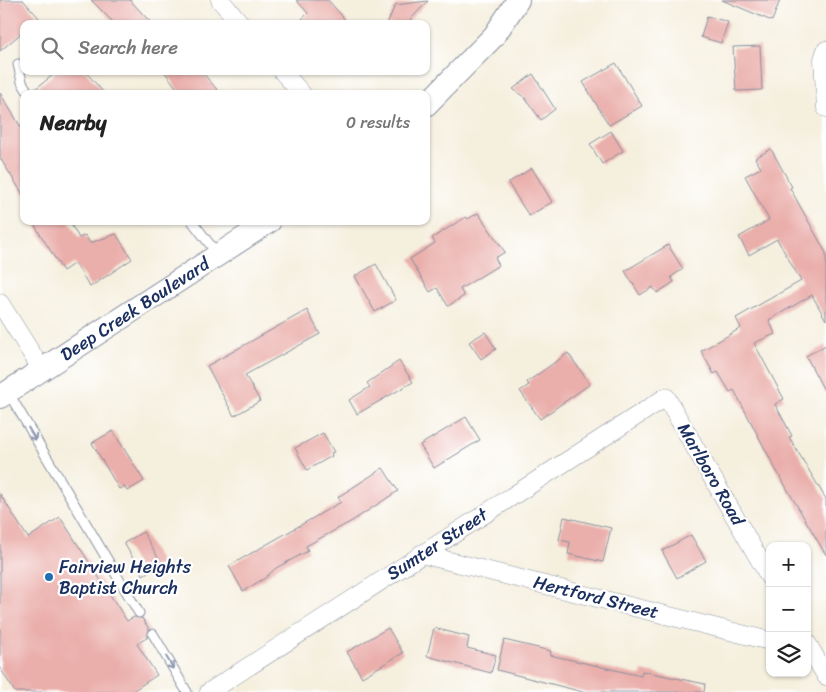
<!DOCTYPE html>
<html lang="en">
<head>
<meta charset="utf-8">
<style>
  :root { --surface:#fff; --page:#f6f6f6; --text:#222; --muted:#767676; --line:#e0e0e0 }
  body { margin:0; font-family:Sriracha,sans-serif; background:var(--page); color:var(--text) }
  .controls { position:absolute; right:15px; bottom:15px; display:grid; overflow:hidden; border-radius:10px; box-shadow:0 1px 4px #0004 }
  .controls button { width:45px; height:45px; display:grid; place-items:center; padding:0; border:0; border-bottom:1px solid var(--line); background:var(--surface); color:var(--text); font:25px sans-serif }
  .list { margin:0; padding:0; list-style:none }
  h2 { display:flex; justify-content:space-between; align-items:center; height:65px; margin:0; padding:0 20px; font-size:21px }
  h2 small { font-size:16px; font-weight:400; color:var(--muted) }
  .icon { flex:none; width:28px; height:28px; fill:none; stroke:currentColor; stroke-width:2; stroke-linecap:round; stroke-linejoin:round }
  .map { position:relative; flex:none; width:826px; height:692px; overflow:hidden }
  .search { position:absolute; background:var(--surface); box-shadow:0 1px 4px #0004; left:20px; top:20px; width:410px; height:55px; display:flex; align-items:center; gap:12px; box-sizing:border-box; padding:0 18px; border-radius:10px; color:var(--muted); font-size:19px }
  .panel { position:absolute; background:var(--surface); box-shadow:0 1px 4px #0004; left:20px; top:90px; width:410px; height:135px; border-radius:10px }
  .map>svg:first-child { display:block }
  .building { fill:#eaafab }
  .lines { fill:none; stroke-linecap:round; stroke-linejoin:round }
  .service-casing { stroke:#888f9e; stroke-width:11 }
  .minor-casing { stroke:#888f9e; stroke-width:19 }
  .tertiary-casing { stroke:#888f9e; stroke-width:24 }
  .service { stroke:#fff; stroke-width:9 }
  .minor { stroke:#fff; stroke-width:18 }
  .tertiary { stroke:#fff; stroke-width:22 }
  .oneway { stroke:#8d97ae }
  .poi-dot { fill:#1f6fb2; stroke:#fff; stroke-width:2 }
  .labels { text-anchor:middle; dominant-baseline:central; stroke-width:4.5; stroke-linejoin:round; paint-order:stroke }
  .street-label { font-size:18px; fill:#1b2f5e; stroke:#fff }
  .poi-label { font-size:18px; fill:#1b2f5e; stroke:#fff; text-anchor:start }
</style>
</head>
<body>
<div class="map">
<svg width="826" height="692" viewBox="0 0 826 692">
  <rect width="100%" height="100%" fill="#fff"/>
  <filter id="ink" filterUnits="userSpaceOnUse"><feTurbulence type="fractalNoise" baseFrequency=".02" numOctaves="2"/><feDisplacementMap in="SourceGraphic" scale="10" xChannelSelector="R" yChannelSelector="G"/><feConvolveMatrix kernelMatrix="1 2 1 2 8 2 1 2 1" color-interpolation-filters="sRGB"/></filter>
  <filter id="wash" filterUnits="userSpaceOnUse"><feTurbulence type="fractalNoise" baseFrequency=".0096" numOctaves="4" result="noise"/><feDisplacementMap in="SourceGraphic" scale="20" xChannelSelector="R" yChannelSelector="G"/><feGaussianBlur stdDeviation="1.12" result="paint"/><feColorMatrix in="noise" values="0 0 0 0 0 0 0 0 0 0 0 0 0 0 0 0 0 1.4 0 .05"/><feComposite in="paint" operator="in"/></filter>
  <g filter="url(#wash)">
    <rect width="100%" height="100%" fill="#f5efde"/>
    <g id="blocks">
      <path class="building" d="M0 0H23L39 18 32 24H24V31L0 51Z
        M91 0H130L152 24H115Z
        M296 0H328L349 24H297L308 13Z
        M722 0H780L772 21Z
        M428 1 406 24H387L395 5Z
        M707 16 728 22 721 43 701 37Z
        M760 46 762 90 736 91 733 47Z
        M616 63 642 106 609 125 583 82Z
        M58 71H85L105 94H35L34 90Z
        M164 71H201L221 94H181Z
        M533 74 555 109 541 120 525 98 513 89Z
        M0 93 24 132V196L0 158Z
        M611 131 623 151 602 164 590 144Z
        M771 149 792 187 790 188 826 253V320L812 295 769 320 775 334 754 343 784 399 775 404 792 436 789 437 826 499V555L776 470 734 390 730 392 718 372 714 374 701 351 741 328 736 318 801 281 777 239 749 255 739 237 769 220 745 176 761 168 755 158Z
        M532 168 552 202 529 216 508 183Z
        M478 213 505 252 495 258 499 265 460 289 464 296 448 306 437 288 430 292 410 259 435 243 432 238 466 217 468 219Z
        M32 221H69L79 238 85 235 90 243 116 234 132 259 90 287 75 263 63 271Z
        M668 245 683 269 671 277 674 282 657 293 653 287 640 295 625 271Z
        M376 264 396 300 375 312 355 276Z
        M307 310 320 334 245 375 260 401 234 416 207 366Z
        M485 332 496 349 481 359 469 342Z
        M826 345V394L806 356Z
        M568 353 590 384 540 419 520 391 529 385 527 382Z
        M399 361 413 382 357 414 349 400 370 387 367 383Z
        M466 417 480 440 434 468 420 445Z
        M113 431 144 481 127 491 124 486 119 489 92 443Z
        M323 433 334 452 331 453 332 456 307 470 295 448Z
        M383 468 398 491 352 521 306 546 308 551 276 568 265 578 243 591 229 566 341 502 338 497Z
        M0 494 28 538 60 517 127 621 134 617 142 618 149 629 148 637 137 644 157 675 131 692H15L0 668Z
        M564 517 611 528 603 562 568 554 570 542 559 540Z
        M143 532 162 564 143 575 124 543Z
        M691 535 706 561 677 578 662 551Z
        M388 628 403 653 362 677 347 652Z
        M434 628 469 637 467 648 496 655 491 673 427 656Z
        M504 640 551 651 550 655 641 676 642 671 705 684 704 692H583L497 670Z"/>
    </g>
  </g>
  <g filter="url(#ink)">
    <use href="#blocks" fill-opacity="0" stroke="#888f9e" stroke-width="1"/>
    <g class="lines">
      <defs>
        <path id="service" d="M18 64 22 82 29 94
          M192 221 218 255
          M8 392 139 613
          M153 634 187 692"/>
        <path id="minor" d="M220 0 241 24
          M826 50 823 59 826 108
          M282 71 302 94
          M0 303 42 370
          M421 554 770 641
          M807 643 826 676
          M209 692 666 397 770 578"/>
        <g id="tertiary">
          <path d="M426 105 494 36 518 0"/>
          <path id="s1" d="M0 397 270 221"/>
        </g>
      </defs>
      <use href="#service" class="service-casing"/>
      <use href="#minor" class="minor-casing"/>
      <use href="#tertiary" class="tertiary-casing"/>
      <use href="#service" class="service"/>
      <use href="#minor" class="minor"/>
      <use href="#tertiary" class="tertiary"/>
    </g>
    <defs><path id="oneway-shaft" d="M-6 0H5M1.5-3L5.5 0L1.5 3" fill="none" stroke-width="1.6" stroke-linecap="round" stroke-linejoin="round" transform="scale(1.25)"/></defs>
    <g class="oneway">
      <use href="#oneway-shaft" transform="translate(32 434) rotate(59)"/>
      <use href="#oneway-shaft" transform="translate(170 663) rotate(59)"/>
    </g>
  </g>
  <circle class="poi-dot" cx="49" cy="577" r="5"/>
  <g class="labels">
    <g class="street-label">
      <text stroke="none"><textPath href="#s1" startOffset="161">Deep Creek Boulevard</textPath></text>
      <text transform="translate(711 474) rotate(60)">Marlboro Road</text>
      <text transform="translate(437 544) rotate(-33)">Sumter Street</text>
      <text transform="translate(596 597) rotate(14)">Hertford Street</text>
    </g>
    <g class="poi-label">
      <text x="59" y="567">Fairview Heights<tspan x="59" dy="21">Baptist Church</tspan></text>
    </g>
  </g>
</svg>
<div class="controls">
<button>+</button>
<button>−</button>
<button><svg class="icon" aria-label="layers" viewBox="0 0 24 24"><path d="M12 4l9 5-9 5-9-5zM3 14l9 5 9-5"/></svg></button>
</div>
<div class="search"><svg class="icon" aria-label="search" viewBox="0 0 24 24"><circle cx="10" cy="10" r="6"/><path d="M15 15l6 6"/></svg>Search here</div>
<section class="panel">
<h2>Nearby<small>0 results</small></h2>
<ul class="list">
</ul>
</section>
</div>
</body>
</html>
